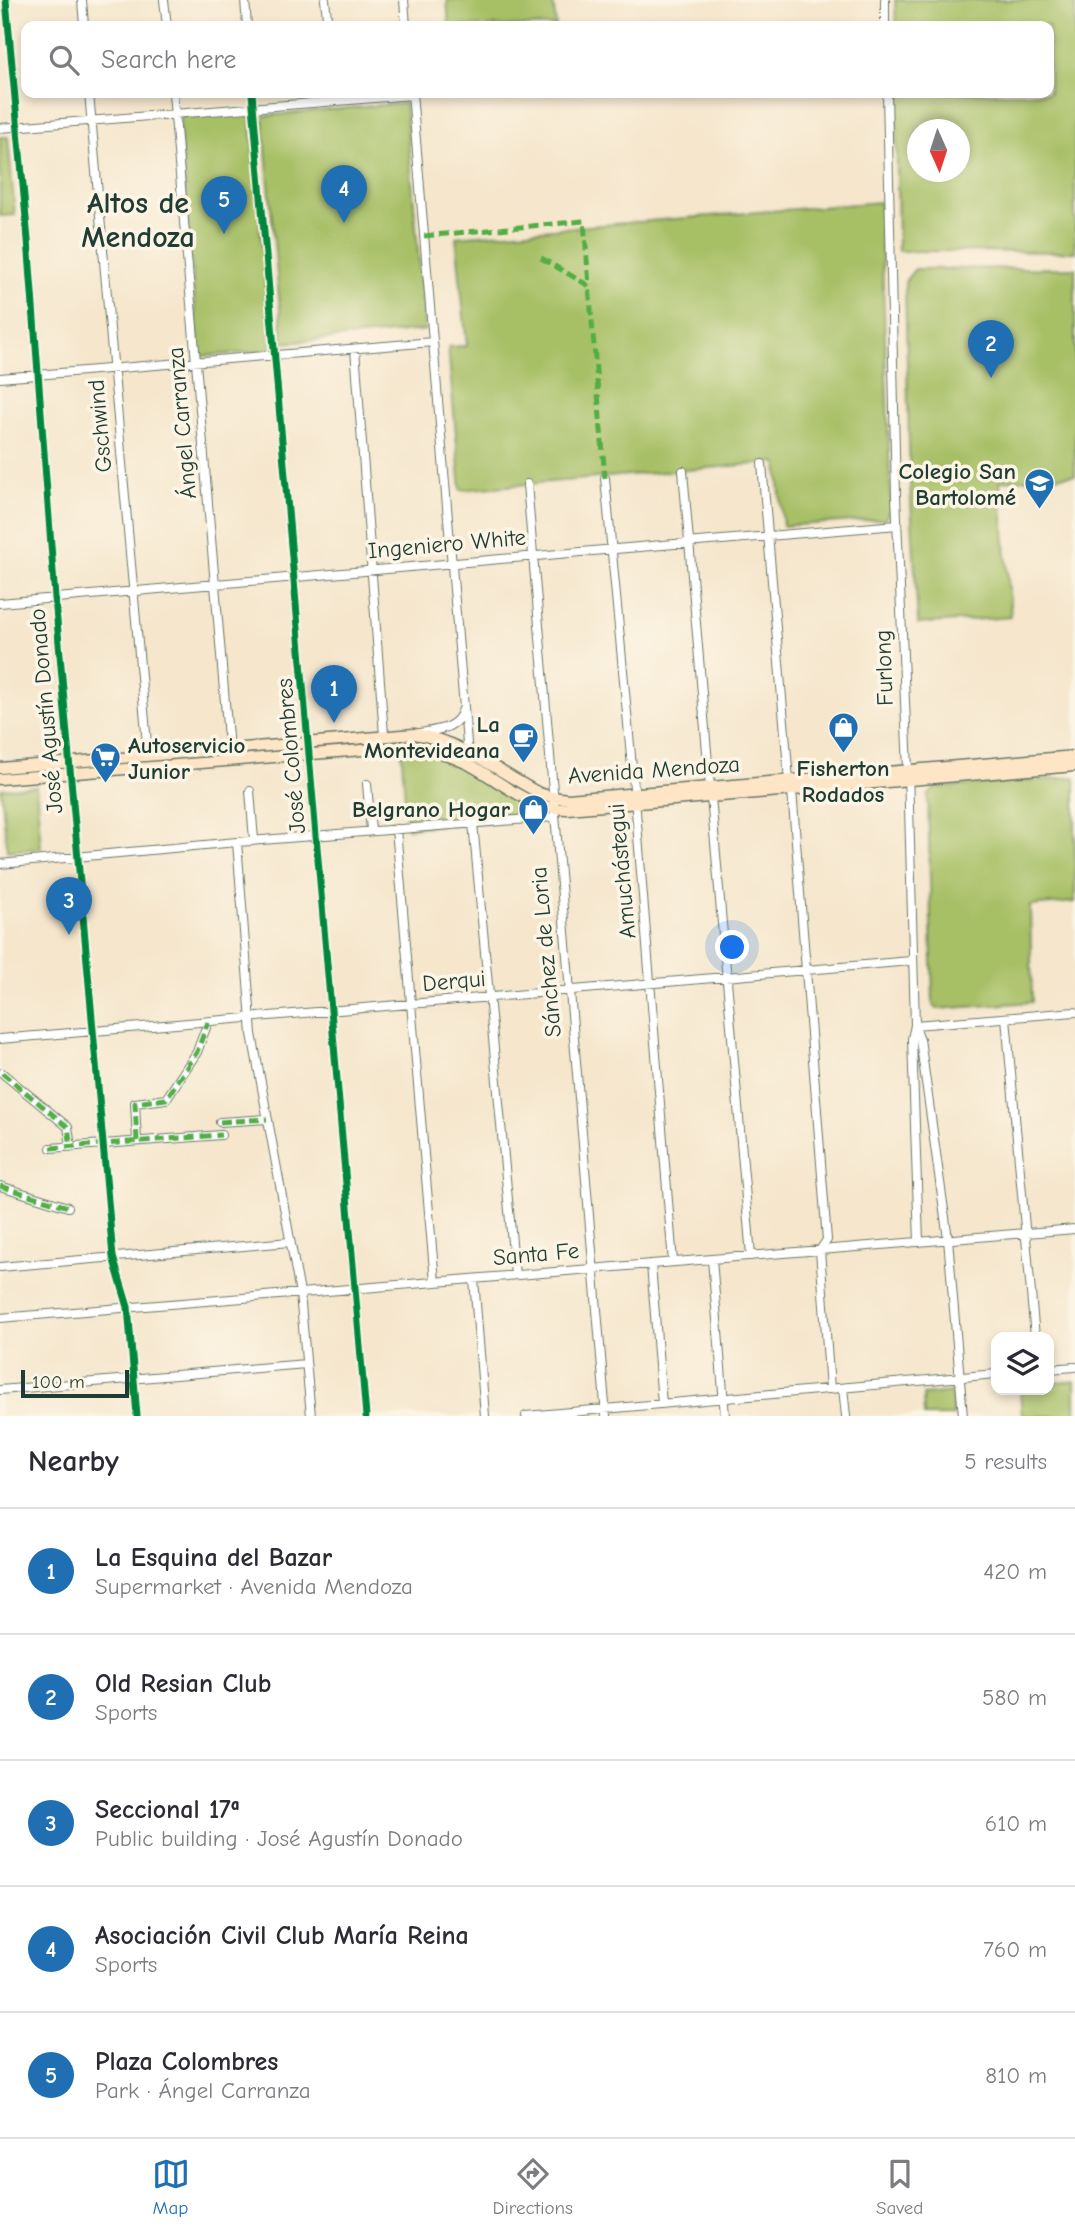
<!DOCTYPE html>
<html lang="en">
<head>
<meta charset="utf-8">
<style>
  :root { --surface:#fff; --page:#f2f2f3; --text:#2b2b33; --muted:#7c7c81; --line:#e1e1e2; --accent:#1f6fb2 }
  body { margin:0; font-family:"Comic Neue",sans-serif; background:var(--page); color:var(--text) }
  .controls { position:absolute; right:21px; bottom:21px; display:grid; overflow:hidden; border-radius:14px; box-shadow:0 4px 10px #0003 }
  .controls button { width:63px; height:63px; display:grid; place-items:center; padding:0; border:0; border-bottom:2px solid var(--line); background:var(--surface); color:var(--text); font:35px sans-serif }
  .compass { position:absolute; left:907px; top:119px; width:63px; height:63px; border-radius:50%; background:var(--surface); box-shadow:0 4px 10px #0003; rotate:177deg }
  .scale { position:absolute; left:21px; bottom:18px; width:108px; box-sizing:border-box; padding-left:7px; border:4px solid #1f3d34; border-top:0; font-size:19px; line-height:24px; white-space:nowrap; color:#1f3d34; -webkit-text-stroke:5px #fcf5e5; paint-order:stroke }
  .you { position:absolute; left:733px; top:948px; width:24px; height:24px; margin:-18px; border:5px solid #fff; border-radius:50%; background:#1a73e8; box-shadow:0 0 0 10px #1a73e833 }
  .badge { display:grid; place-items:center; width:46px; height:46px; border-radius:50%; background:var(--accent); color:#fff; font-size:23px; font-weight:700 }
  .pin { position:absolute; translate:-50% -58px; filter:drop-shadow(0 2px 4px #0008) }
  .pin::after { content:''; position:absolute; top:37px; width:24px; height:21px; background:inherit; clip-path:polygon(0 0,100% 0,50% 100%) }
  .list { margin:0; padding:0; list-style:none }
  h2 { display:flex; justify-content:space-between; align-items:center; height:91px; margin:0; padding:0 28px; font-size:30px }
  h2 small { font-size:23px; font-weight:400; color:var(--muted) }
  .list li { display:grid; grid-template-columns:46px 1fr auto; gap:21px; align-items:center; box-sizing:border-box; height:126px; padding:0 28px; border-top:2px solid var(--line) }
  .list b { display:block; font-size:26px; white-space:nowrap }
  .list p { margin:0; font-size:23px; white-space:nowrap; color:var(--muted) }
  .list em { font-size:23px; font-style:normal; color:var(--muted) }
  .icon { flex:none; width:38px; height:38px; fill:none; stroke:currentColor; stroke-width:2; stroke-linecap:round; stroke-linejoin:round }
  .map { position:relative; flex:none; width:1075px; height:1416px; overflow:hidden }
  .search { position:absolute; background:var(--surface); box-shadow:0 4px 10px #0003; left:21px; right:21px; top:21px; height:77px; display:flex; align-items:center; gap:18px; box-sizing:border-box; padding:0 24px; border-radius:14px; color:var(--muted); font-size:26px }
  .sheet { height:721px; background:var(--surface) }
  nav { display:flex; justify-content:space-around; align-items:center; box-sizing:border-box; height:98px; border-top:2px solid var(--line); background:var(--surface); font-size:19px; color:var(--muted) }
  nav a { display:grid; justify-items:center; gap:4px }
  nav .on { color:var(--accent) }
  .map>svg:first-child { display:block }
  .green { fill:#a7c066; stroke:#637e4d; stroke-width:2; fill-rule:evenodd }
  .lines { fill:none; stroke-linecap:round; stroke-linejoin:round }
  .street-casing { stroke:#6a7869; stroke-width:10 }
  .secondary-casing { stroke:#6a7869; stroke-width:13 }
  .street { stroke:#fff; stroke-width:8 }
  .secondary { stroke:#fde5c5; stroke-width:10 }
  .quiet { stroke:#52ad45; stroke-width:5; stroke-dasharray:10 5; stroke-linecap:butt }
  .cycleway-casing { stroke:#fcf5e5; stroke-width:11 }
  .cycleway { stroke:#00873e; stroke-width:7 }
  .labels { text-anchor:middle; dominant-baseline:central; stroke-width:7; stroke-linejoin:round; paint-order:stroke }
  .street-label { font-size:23px; fill:#1f3d34; stroke:#fcf5e5 }
  .poi-label { font-size:23px; font-weight:bold; fill:#1f3d34; stroke:#fcf5e5; text-anchor:end }
  .district-label { font-size:30px; font-weight:bold; fill:#1f3d34; stroke:#fcf5e5 }
</style>
</head>
<body>
<div class="map">
<svg width="1075" height="1416" viewBox="0 0 1075 1416">
  <rect width="100%" height="100%" fill="#fcf5e5"/>
  <filter id="ink" filterUnits="userSpaceOnUse"><feTurbulence type="fractalNoise" baseFrequency=".0143" numOctaves="2"/><feDisplacementMap in="SourceGraphic" scale="14" xChannelSelector="R" yChannelSelector="G"/><feConvolveMatrix kernelMatrix="1 2 1 2 8 2 1 2 1" color-interpolation-filters="sRGB"/></filter>
  <filter id="wash" filterUnits="userSpaceOnUse"><feTurbulence type="fractalNoise" baseFrequency=".00686" numOctaves="4" result="noise"/><feDisplacementMap in="SourceGraphic" scale="28" xChannelSelector="R" yChannelSelector="G"/><feGaussianBlur stdDeviation="1.57" result="paint"/><feColorMatrix in="noise" values="0 0 0 0 0 0 0 0 0 0 0 0 0 0 0 0 0 1.4 0 .05"/><feComposite in="paint" operator="in"/></filter>
  <g filter="url(#wash)">
    <rect width="100%" height="100%" fill="#f5e6cc"/>
    <path class="green" d="M447 0H553L556 26H449Z
      M895 0H1075V252L898 251 896 93H1049V26H896ZM918 130H960V172H918Z
      M405 103 425 330 283 343 263 116Z
      M247 111 250 113 271 347 267 351 202 356 199 354 179 121 182 116Z
      M0 137H8L15 215 0 216Z
      M880 202 891 508 885 519 783 526 777 462 461 490 448 347 467 346 456 237Z
      M1075 268V475L1000 481 1011 617 918 624 910 485 905 281 915 269Z
      M401 746 432 749 553 809 554 817 407 828Z
      M1075 777V902L1030 906 1032 1002 938 1009 933 1004 928 796 935 788Z
      M36 786 41 848 7 851 1 789Z
      M1075 1381V1416H1022L1020 1390H1049V1383Z
      M951 1392 953 1416H924L923 1395Z"/>
  </g>
  <g filter="url(#ink)">
    <g class="lines">
      <defs>
        <path id="street" d="M6 0 28 240 55 598 113 1257 128 1307 137 1416
          M82 0 84 26
          M164 0 167 26
          M245 0 247 26
          M325 0 328 26
          M404 0 406 26
          M885 0V26
          M89 93 148 755
          M173 93 229 749
          M252 93 366 1416
          M412 93 468 755
          M887 93 896 496 908 770 915 1025 912 1039 919 1242
          M0 128 412 95
          M355 349 384 735
          M0 378 433 342
          M762 464 789 780
          M683 471 710 787
          M605 478 635 799 673 1262
          M527 484 606 1416
          M0 603C299 575 598 551 897 525
          M419 733C437 730 458 729 463 709
          M367 784 371 831
          M792 790 827 1240 820 1250 830 1389
          M250 791 254 840
          M711 797 751 1256
          M473 823 515 1275
          M396 829 435 1282
          M237 842 252 1034 300 1293 311 1416
          M0 864 237 842 554 817
          M1006 1018 1035 1337
          M915 1025 1075 1012
          M915 1027 920 1039 948 1239 963 1416
          M0 1039 911 961
          M2 1073 68 1127 71 1147
          M220 1122 267 1119
          M137 1141 135 1103 166 1099 197 1052 208 1022
          M51 1148 221 1135
          M0 1186 68 1207
          M712 1259 725 1416
          M651 1264 662 1404
          M0 1267 290 1242
          M474 1279 485 1416
          M0 1318 1075 1229
          M1049 1369 1075 1367
          M843 1388 846 1416
          M0 1390 306 1364
          M526 1416 996 1374"/>
        <path id="secondary" d="M0 768 414 734C462 741 497 771 539 793L552 797 568 799 1075 756
          M0 779 413 746C433 749 451 756 470 765 502 782 529 809 567 809L1075 766"/>
      </defs>
      <use href="#street" class="street-casing"/>
      <use href="#secondary" class="secondary-casing"/>
      <use href="#street" class="street"/>
      <use href="#secondary" class="secondary"/>
      <path class="quiet" d="M424 236 584 221 589 286
        M541 258 589 286 605 478
        M2 1073 68 1127 71 1147
        M220 1122 267 1119
        M137 1141 135 1103 166 1099 197 1052 208 1022
        M51 1148 221 1135
        M0 1186 68 1207"/>
      <defs>
        <path id="cycleway" d="M6 0 28 240 55 598 113 1257 128 1307 137 1416
          M252 93 366 1416"/>
      </defs>
      <use href="#cycleway" class="cycleway-casing"/>
      <use href="#cycleway" class="cycleway"/>
    </g>
  </g>
  <defs>
    <symbol id="school-pin" viewBox="-11 -11 22 30"><path d="M0 17L-7.5 6A9.5 9.5 0 1 1 7.5 6Z" fill="#1f6fb2" stroke="#fcf5e5"/><path d="M0-5L7-2L0 1L-7-2ZM-4 1L0 2.5L4 1V4Q0 6-4 4Z" fill="#fff"/></symbol>
    <symbol id="shop-pin" viewBox="-11 -11 22 30"><path d="M0 17L-7.5 6A9.5 9.5 0 1 1 7.5 6Z" fill="#1f6fb2" stroke="#fcf5e5"/><path d="M-5-2.5h2.3a2.7 3.5 0 0 1 5.4 0H5L5.5 6h-11ZM-1.5-2.5h3a1.5 2.3 0 0 0-3 0Z" fill="#fff"/></symbol>
    <symbol id="cafe-pin" viewBox="-11 -11 22 30"><path d="M0 17L-7.5 6A9.5 9.5 0 1 1 7.5 6Z" fill="#1f6fb2" stroke="#fcf5e5"/><path d="M-5.5-4.5H6V0H3Q3 3.5 0 3.5H-2.5Q-5.5 3.5-5.5 0ZM3-3.2v2h1.7v-2ZM-6 4.5H4V6H-6Z" fill="#fff"/></symbol>
    <symbol id="supermarket-pin" viewBox="-11 -11 22 30"><path d="M0 17L-7.5 6A9.5 9.5 0 1 1 7.5 6Z" fill="#1f6fb2" stroke="#fcf5e5"/><path d="M-6-5.5h2.5l.6 2H6L4.5 2H-2.5L-4.4-4H-6ZM-1.5 3.2a1.3 1.3 0 1 0 .1 0ZM3 3.2a1.3 1.3 0 1 0 .1 0Z" fill="#fff"/></symbol>
  </defs>
  <g fill-rule="evenodd">
    <use href="#school-pin" x="1022" y="466" width="35" height="47"/>
    <use href="#shop-pin" x="826" y="710" width="35" height="47"/>
    <use href="#cafe-pin" x="506" y="720" width="35" height="47"/>
    <use href="#supermarket-pin" x="88" y="740" width="35" height="47"/>
    <use href="#shop-pin" x="516" y="792" width="35" height="47"/>
  </g>
  <g class="labels">
    <g class="street-label">
      <text transform="translate(182 423) rotate(-95)">Ángel Carranza</text>
      <text transform="translate(100 426) rotate(-95)">Gschwind</text>
      <text transform="translate(447 544) rotate(-5)">Ingeniero White</text>
      <text transform="translate(884 668) rotate(-92)">Furlong</text>
      <text transform="translate(46 711) rotate(-95)">José Agustín Donado</text>
      <text transform="translate(291 756) rotate(-95)">José Colombres</text>
      <text transform="translate(654 770) rotate(-4)">Avenida Mendoza</text>
      <text transform="translate(622 871) rotate(-95)">Amuchástegui</text>
      <text transform="translate(546 952) rotate(-95)">Sánchez de Loria</text>
      <text transform="translate(454 981) rotate(-5)">Derqui</text>
      <text transform="translate(536 1254) rotate(-5)">Santa Fe</text>
    </g>
    <g class="poi-label">
      <text x="1016" y="471">Colegio San<tspan x="1016" dy="26">Bartolomé</tspan></text>
      <text x="500" y="724">La<tspan x="500" dy="26">Montevideana</tspan></text>
      <text x="128" y="745" text-anchor="start">Autoservicio<tspan x="128" dy="26">Junior</tspan></text>
      <text x="843" y="768" text-anchor="middle">Fisherton<tspan x="843" dy="26">Rodados</tspan></text>
      <text x="510" y="809">Belgrano Hogar</text>
    </g>
    <g class="district-label">
      <text x="138" y="203">Altos de<tspan x="138" dy="34">Mendoza</tspan></text>
    </g>
  </g>
</svg>
<div class="controls">
<button><svg class="icon" aria-label="layers" viewBox="0 0 24 24"><path d="M12 4l9 5-9 5-9-5zM3 14l9 5 9-5"/></svg></button>
</div>
<svg class="compass" viewBox="-18 -18 36 36"><path d="M0-13l5 13h-10z" fill="#e53935"/><path d="M0 13l5-13h-10z" fill="#7c7c81"/></svg>
<div class="scale">100 m</div>
<div class="you"></div>
<div class="pin badge" style="left:334px;top:723px">1</div>
<div class="pin badge" style="left:991px;top:378px">2</div>
<div class="pin badge" style="left:69px;top:935px">3</div>
<div class="pin badge" style="left:344px;top:223px">4</div>
<div class="pin badge" style="left:224px;top:234px">5</div>
<div class="search"><svg class="icon" aria-label="search" viewBox="0 0 24 24"><circle cx="10" cy="10" r="6"/><path d="M15 15l6 6"/></svg>Search here</div>
</div>
<section class="sheet">
<h2>Nearby<small>5 results</small></h2>
<ul class="list">
<li><span class="badge">1</span><div><b>La Esquina del Bazar</b><p>Supermarket · Avenida Mendoza</p></div><em>420 m</em></li>
<li><span class="badge">2</span><div><b>Old Resian Club</b><p>Sports</p></div><em>580 m</em></li>
<li><span class="badge">3</span><div><b>Seccional 17ª</b><p>Public building · José Agustín Donado</p></div><em>610 m</em></li>
<li><span class="badge">4</span><div><b>Asociación Civil Club María Reina</b><p>Sports</p></div><em>760 m</em></li>
<li><span class="badge">5</span><div><b>Plaza Colombres</b><p>Park · Ángel Carranza</p></div><em>810 m</em></li>
</ul>
</section>
<nav>
<a class="on"><svg class="icon" aria-label="map" viewBox="0 0 24 24"><path d="M3 6l6-2 6 2 6-2v14l-6 2-6-2-6 2zM9 4v14M15 6v14"/></svg>Map</a>
<a><svg class="icon" aria-label="directions" viewBox="0 0 24 24"><path d="M12 3l9 9-9 9-9-9zM9 14v-3h6M13 9l2 2-2 2"/></svg>Directions</a>
<a><svg class="icon" aria-label="saved" viewBox="0 0 24 24"><path d="M7 4h10v16l-5-4-5 4z"/></svg>Saved</a>
</nav>
</body>
</html>
